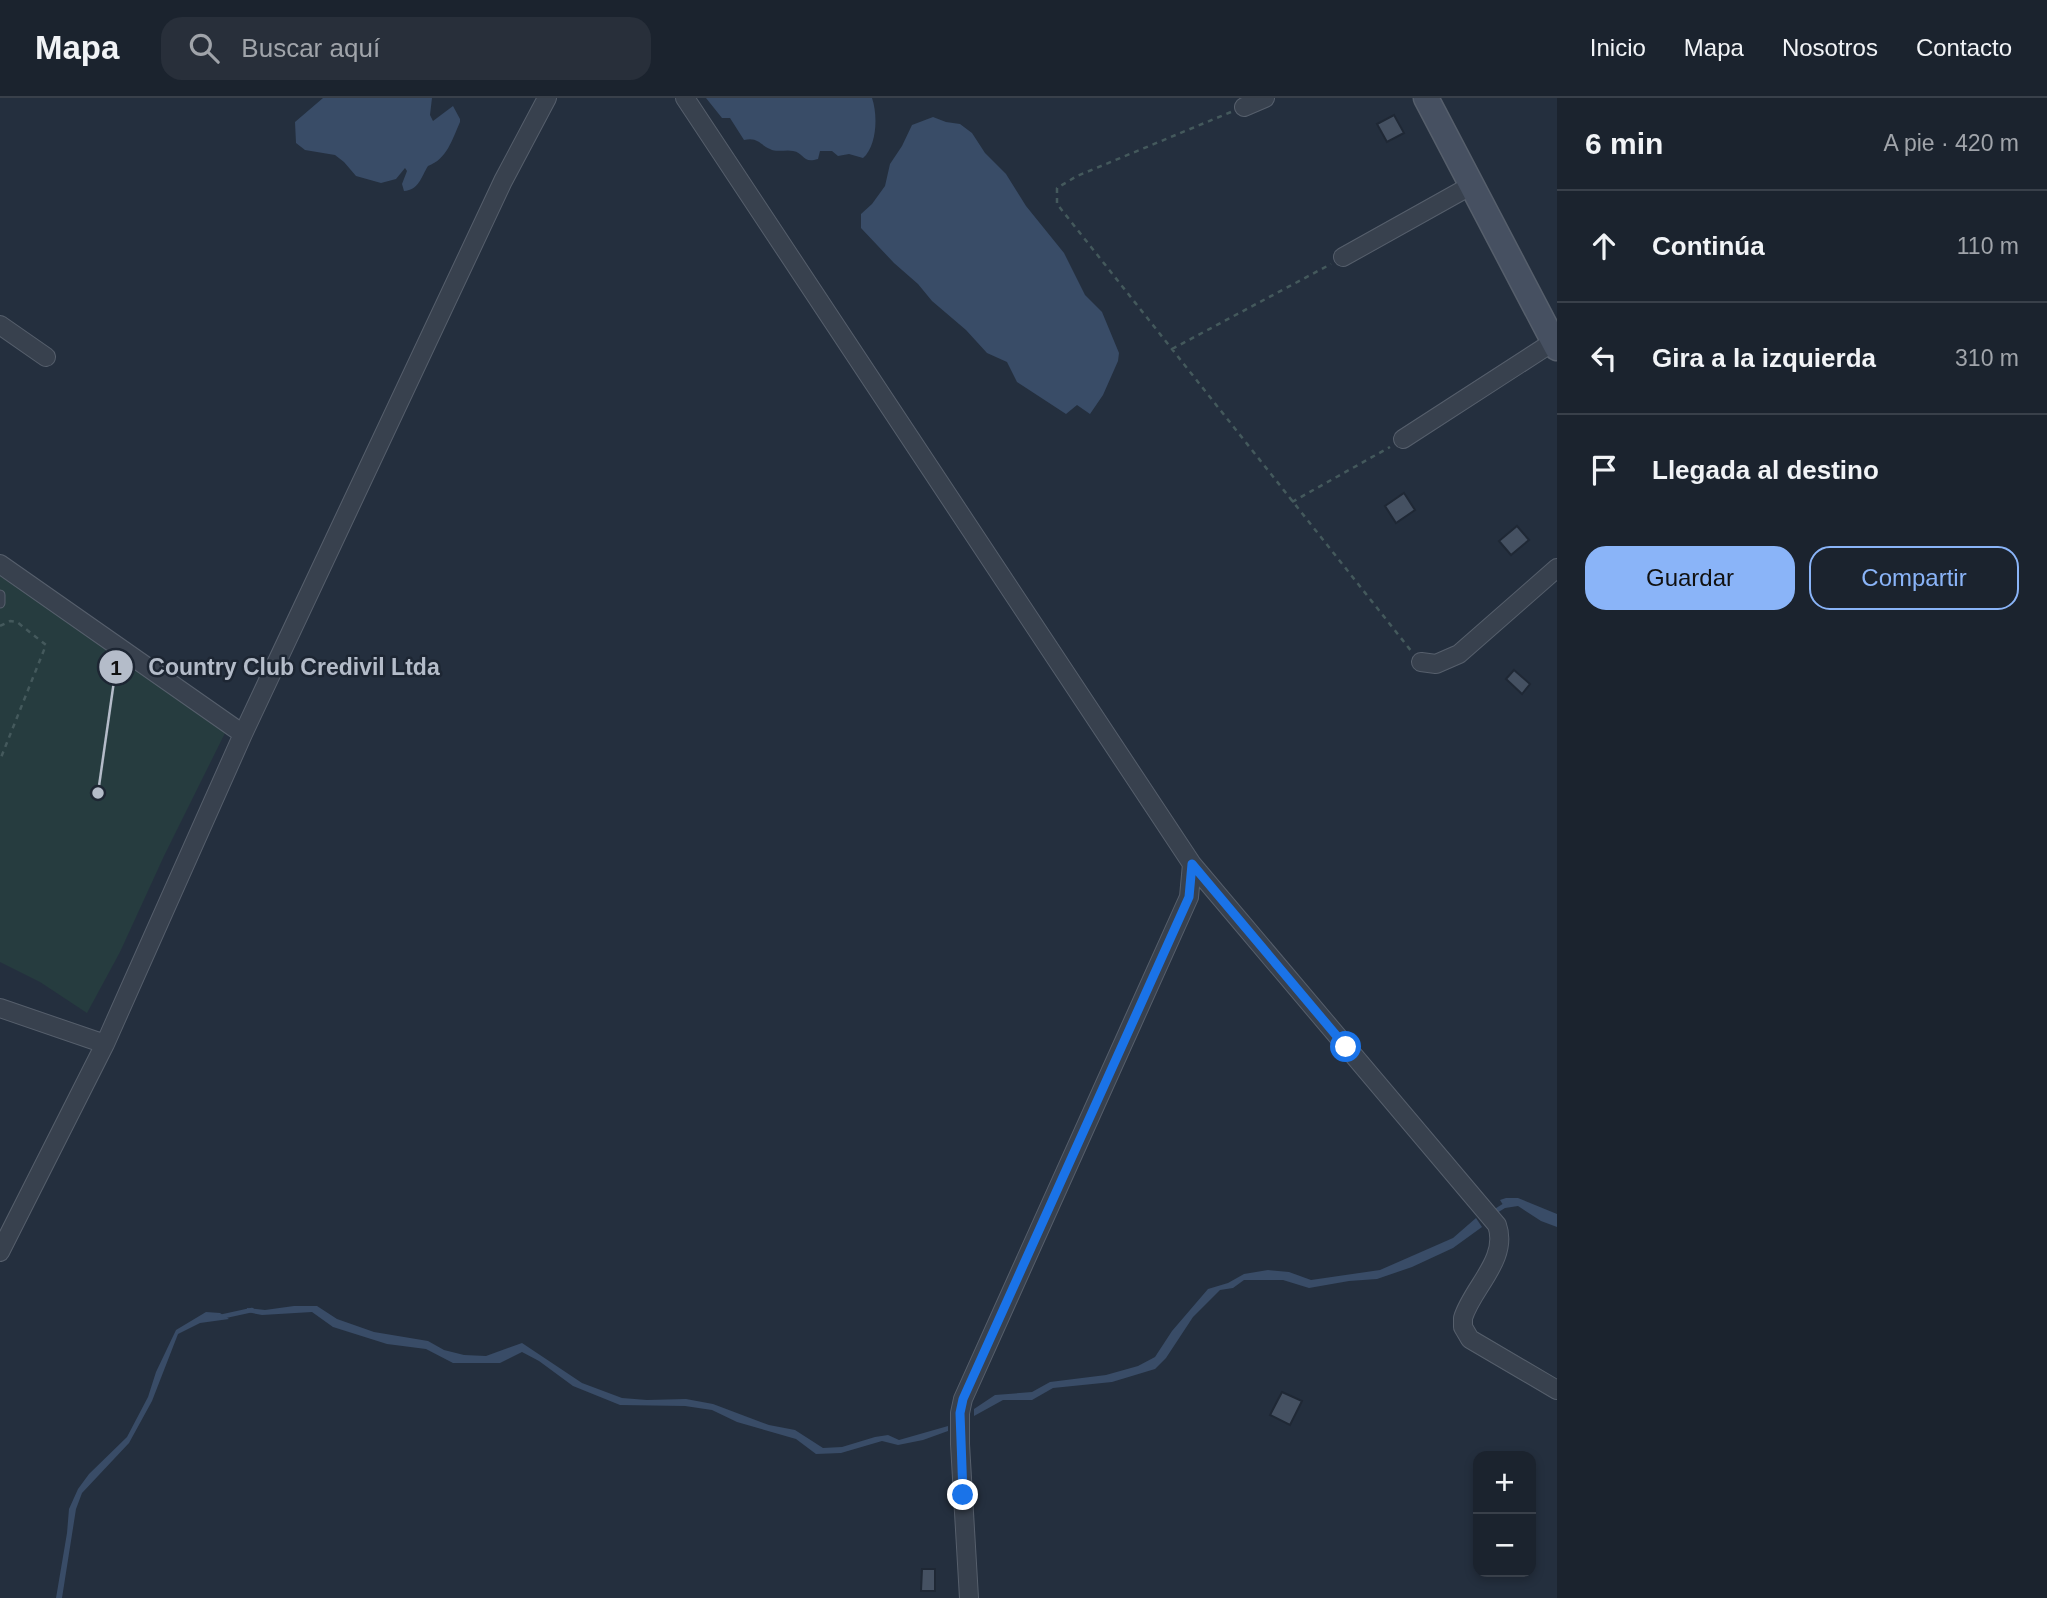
<!DOCTYPE html>
<html lang="es">
<head>
<meta charset="utf-8">
<style>
  :root { --surface:#1b232e; --page:#282f3a; --text:#f1f3f6; --muted:#a0a4aa; --line:#39404a; --accent:#8ab4f8 }
  body { margin:0; font-family:Helvetica,sans-serif; background:var(--page); color:var(--text) }
  .controls { position:absolute; right:21px; bottom:21px; display:grid; overflow:hidden; border-radius:14px; box-shadow:0 4px 10px #0003 }
  .controls button { width:63px; height:63px; display:grid; place-items:center; padding:0; border:0; border-bottom:2px solid var(--line); background:var(--surface); color:var(--text); font:35px sans-serif }
  .stop { position:absolute; width:21px; height:21px; margin:-16px; border:5px solid #1a73e8; border-radius:50%; background:#fff }
  .stop.end { background:#1a73e8; border-color:#fff; box-shadow:0 2px 7px #0008 }
  .list { margin:0; padding:0; list-style:none }
  h2 { display:flex; justify-content:space-between; align-items:center; height:91px; margin:0; padding:0 28px; font-size:30px }
  h2 small { font-size:23px; font-weight:400; color:var(--muted) }
  .list li { display:grid; grid-template-columns:46px 1fr auto; gap:21px; align-items:center; box-sizing:border-box; height:112px; padding:0 28px; border-top:2px solid var(--line) }
  .list b { display:block; font-size:26px; white-space:nowrap }
  .list em { font-size:23px; font-style:normal; color:var(--muted) }
  .actions { display:flex; gap:14px; padding:21px 28px }
  .actions a { flex:1; padding:16px 0; border:2px solid var(--accent); border-radius:21px; text-align:center; font-size:24px; color:var(--accent) }
  .actions .main { background:var(--accent); color:#111 }
  .icon { flex:none; width:38px; height:38px; fill:none; stroke:currentColor; stroke-width:2; stroke-linecap:round; stroke-linejoin:round }
  .map { position:relative; flex:none; width:1557px; height:1500px; overflow:hidden }
  header { display:flex; align-items:center; gap:42px; box-sizing:border-box; height:98px; padding:0 35px; background:var(--surface); border-bottom:2px solid var(--line) }
  header strong { font-size:33px }
  nav { display:flex; gap:38px; margin-inline-start:auto; font-size:24px }
  .search { width:490px; height:63px; background:var(--page); display:flex; align-items:center; gap:18px; box-sizing:border-box; padding:0 24px; border-radius:21px; color:var(--muted); font-size:26px }
  main { display:flex }
  aside { flex:1; background:var(--surface) }
  .map>svg:first-child { display:block }
  .green { fill:#263c3f }
  .water { fill:#394c67 }
  .lines { fill:none; stroke-linecap:round; stroke-linejoin:round }
  .stream { stroke:#394c67; stroke-width:4.5 }
  .building { fill:#455162; stroke:#1f2835; stroke-width:2 }
  .service-casing { stroke:#565f6c; stroke-width:11 }
  .minor-casing { stroke:#565f6c; stroke-width:20 }
  .secondary-casing { stroke:#565f6c; stroke-width:27 }
  .path { stroke:#44595c; stroke-width:2.5; stroke-dasharray:5 5; stroke-linecap:butt }
  .service { stroke:#38414e; stroke-width:9 }
  .minor { stroke:#38414e; stroke-width:18 }
  .secondary { stroke:#465061; stroke-width:24 }
  .route { stroke:#1a73e8; stroke-width:9 }
  .leader { fill:none; stroke:#b4bcc9; stroke-width:2.5 }
  .callout-dot { fill:#b4bcc9; stroke:#1d2633; stroke-width:2.5 }
  .mark-label { font-size:21px; text-anchor:middle; font-weight:bold; fill:#111 }
  .callout-label { font-size:23px; text-anchor:middle; font-weight:bold; fill:#b4bcc9; stroke:#1d2633; stroke-width:5; stroke-linejoin:round; paint-order:stroke }
</style>
</head>
<body>
<header>
<strong>Mapa</strong>
<div class="search"><svg class="icon" aria-label="search" viewBox="0 0 24 24"><circle cx="10" cy="10" r="6"/><path d="M15 15l6 6"/></svg>Buscar aquí</div>
<nav><a>Inicio</a><a>Mapa</a><a>Nosotros</a><a>Contacto</a></nav>
</header>
<main>
<div class="map">
<svg width="1557" height="1500" viewBox="0 0 1557 1500">
  <rect width="100%" height="100%" fill="#242f3e"/>
  <path class="green" d="M0 478 165 588 226 633 164 758 120 854 87 915 40 884 0 864Z"/>
  <path class="water" d="M323 0H432L430 17 433 23 453 8 460 21V24C452 42 447 61 428 68 421 79 419 92 404 93L402 86 407 73 405 70 396 81 381 85 356 78 344 64 335 57 305 52 296 45 295 24Z
    M706 0H872C878 17 877 48 863 60L849 56 838 58 832 53H820L818 61C802 66 805 55 793 53 786 51 777 55 770 51 759 46 758 39 744 42L730 20H722Z
    M933 19 946 24 960 26 972 35 985 55 1006 76 1026 108 1064 155 1085 197 1102 214 1119 255 1118 263 1103 297 1090 316 1077 307 1066 316 1017 284 1007 264 987 255 966 232 932 203 918 186 894 165 861 130V116L872 106 885 88 890 66 902 48 912 27Z
    M1506 1100H1518L1557 1116V1129L1541 1123 1518 1108 1505 1110 1500 1102Z
    M1476 1120 1482 1129 1453 1150 1412 1169 1377 1181 1349 1183 1309 1190 1283 1182H1244L1233 1190 1220 1192 1193 1219 1166 1260 1155 1271 1112 1284 1053 1290 1032 1302H1003L974 1318V1311L995 1297 1032 1294 1050 1284 1106 1277 1138 1268 1155 1259 1172 1233 1208 1191 1228 1185 1244 1176 1268 1172 1289 1174 1311 1182 1380 1172 1453 1140Z
    M294 1208H317L337 1221 374 1234 428 1243 444 1252 464 1257 486 1258 522 1245 582 1285 622 1300 647 1302 686 1301 713 1306 769 1327 795 1332 823 1350 842 1349 875 1339 888 1337 899 1342 948 1328V1333L923 1342 898 1347 882 1343 841 1355 816 1356 796 1341 737 1324 712 1312 685 1308 620 1307 573 1288 539 1263 522 1254 500 1265H453L426 1251 387 1246 333 1229 312 1214 262 1217 247 1214V1210L265 1212Z
    M206 1214 220 1215 229 1221 200 1225 178 1236 152 1303 129 1345 82 1395 76 1411 62 1500H56L67 1435 69 1411 78 1391 89 1376 127 1339 148 1299 156 1274 176 1232Z"/>
  <g class="lines">
    <path class="stream" d="M1491 1116 1507 1106
      M220 1219 252 1212"/>
  </g>
  <path class="building" d="M1394 17 1404 35 1387 44 1377 26Z
    M1404 395 1415 412 1396 425 1385 408Z
    M1517 428 1529 442 1511 457 1499 443Z
    M1514 572 1530 586 1522 596 1506 581Z
    M1282 1294 1302 1303 1290 1327 1270 1317Z
    M922 1471H935V1493H921Z"/>
  <g class="lines">
    <defs>
      <path id="service" d="M0 497V505"/>
      <path id="minor" d="M685 0 1192 766 1497 1127C1509 1161 1472 1190 1463 1220V1229L1470 1241 1557 1292
        M1244 9 1265 0
        M1343 159 1472 87
        M0 227 46 259
        M1403 341 1553 244
        M0 466 243 636
        M1421 564 1436 566 1459 556 1557 470
        M0 910 105 946
        M0 1154 105 946 243 636 503 83 547 0
        M969 1500 960 1346V1315L963 1301 1189 799 1192 766"/>
      <path id="secondary" d="M1426 0 1557 250"/>
    </defs>
    <use href="#service" class="service-casing"/>
    <use href="#minor" class="minor-casing"/>
    <use href="#secondary" class="secondary-casing"/>
    <path class="path" d="M1231 14 1077 78 1057 90V106L1412 554
      M1172 251 1331 166
      M1292 404 1390 349
      M0 528 10 523 17 524 46 547 0 662"/>
    <use href="#service" class="service"/>
    <use href="#minor" class="minor"/>
    <use href="#secondary" class="secondary"/>
  </g>
  <g class="lines">
    <path class="route" d="M963 1397 960 1315 963 1301 1189 799 1192 766 1346 949"/>
  </g>
  <path class="leader" d="M98 695L116 569"/>
  <g class="callout-dot">
    <circle cx="98" cy="695" r="7"/>
    <circle cx="116" cy="569" r="18"/>
  </g>
  <g class="mark-label">
    <text x="116" y="577">1</text>
  </g>
  <g class="callout-label">
    <text x="294" y="577">Country Club Credivil Ltda</text>
  </g>
</svg>
<div class="controls">
<button>+</button>
<button>−</button>
</div>
<div class="stop" style="left:1346px;top:949px"></div>
<div class="stop end" style="left:963px;top:1397px"></div>
</div>
<aside>
<h2>6 min<small>A pie · 420 m</small></h2>
<ul class="list">
<li><svg class="icon" aria-label="ahead" viewBox="0 0 24 24"><path d="M12 20V5M6 11l6-6 6 6"/></svg><div><b>Continúa</b></div><em>110 m</em></li>
<li><svg class="icon" aria-label="left" viewBox="0 0 24 24"><path d="M17 20v-9H6M10 6l-5 5 5 5"/></svg><div><b>Gira a la izquierda</b></div><em>310 m</em></li>
<li><svg class="icon" aria-label="arrive" viewBox="0 0 24 24"><path d="M6 21V4h12l-3 4 3 4H6"/></svg><div><b>Llegada al destino</b></div></li>
</ul>
<div class="actions"><a class="main">Guardar</a><a>Compartir</a></div>
</aside>
</main>
</body>
</html>
